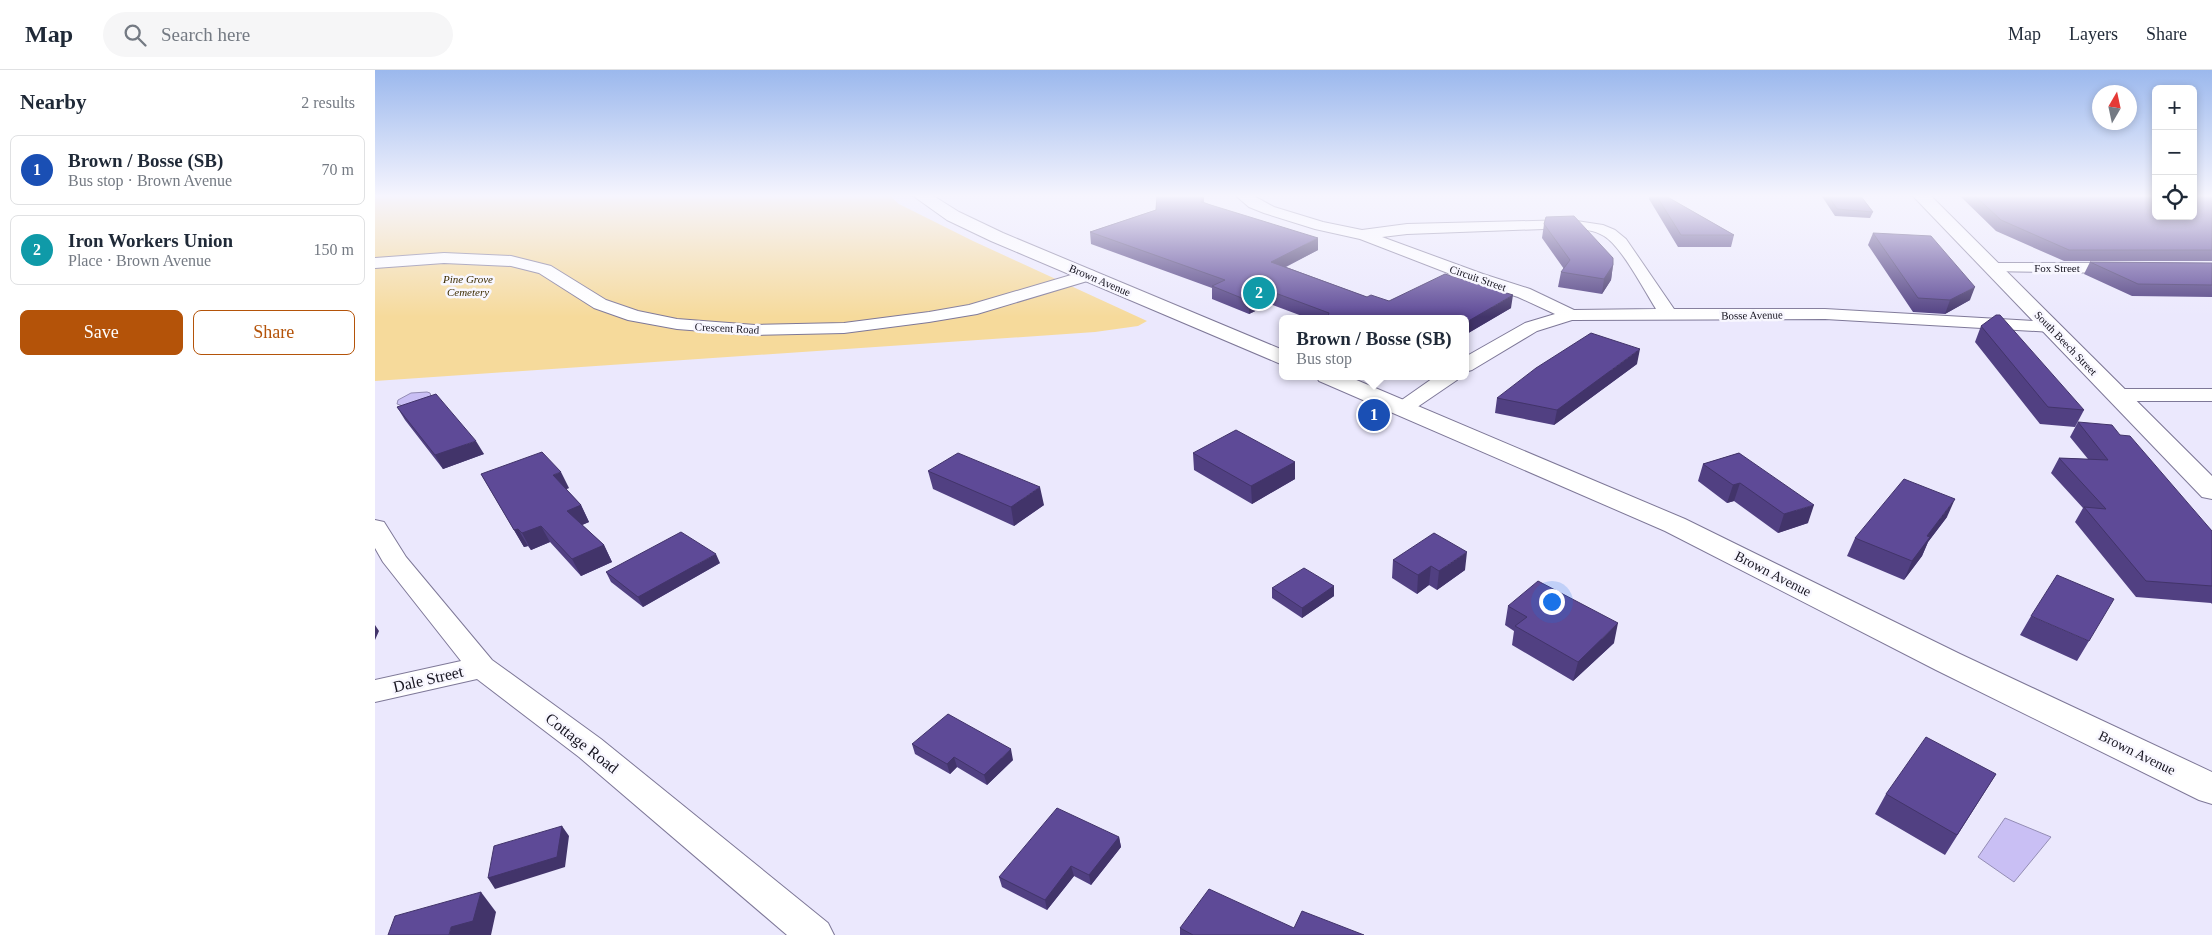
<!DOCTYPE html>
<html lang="en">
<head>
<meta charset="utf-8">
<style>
  :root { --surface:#fff; --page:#f6f6f7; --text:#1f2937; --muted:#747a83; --line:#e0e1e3; --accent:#b45309 }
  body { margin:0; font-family:"Times New Roman",serif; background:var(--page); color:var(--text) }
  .controls { position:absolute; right:15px; top:15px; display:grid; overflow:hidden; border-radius:8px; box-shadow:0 2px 8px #0003 }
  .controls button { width:45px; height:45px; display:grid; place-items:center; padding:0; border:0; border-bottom:1px solid var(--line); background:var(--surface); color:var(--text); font:25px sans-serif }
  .compass { position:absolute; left:1717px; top:15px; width:45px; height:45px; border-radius:50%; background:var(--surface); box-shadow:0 2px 8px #0003; rotate:9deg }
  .you { position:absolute; left:1176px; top:531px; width:18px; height:18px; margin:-12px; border:4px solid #fff; border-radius:50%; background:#1a73e8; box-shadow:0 0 0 8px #1a73e833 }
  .badge { display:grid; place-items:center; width:32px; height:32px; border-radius:50%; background:var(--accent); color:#fff; font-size:16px; font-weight:700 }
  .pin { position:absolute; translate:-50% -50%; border:2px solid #fff; box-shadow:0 1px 5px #0006 }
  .popup { position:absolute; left:904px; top:245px; width:190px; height:65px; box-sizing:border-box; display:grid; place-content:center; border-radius:8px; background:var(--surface); filter:drop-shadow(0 1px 4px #0005); font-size:16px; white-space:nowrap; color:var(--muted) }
  .popup b { font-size:19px; color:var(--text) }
  .popup::after { content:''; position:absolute; left:50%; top:100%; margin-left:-10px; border:10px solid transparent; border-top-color:var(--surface) }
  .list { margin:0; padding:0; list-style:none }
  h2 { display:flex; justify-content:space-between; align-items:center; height:65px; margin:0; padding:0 20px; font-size:21px }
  h2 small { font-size:16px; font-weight:400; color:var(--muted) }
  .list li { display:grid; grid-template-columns:32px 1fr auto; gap:15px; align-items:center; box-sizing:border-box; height:70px; margin:0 10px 10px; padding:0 10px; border:1px solid var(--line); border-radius:8px }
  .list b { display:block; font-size:19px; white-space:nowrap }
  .list p { margin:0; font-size:16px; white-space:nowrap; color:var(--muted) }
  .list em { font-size:16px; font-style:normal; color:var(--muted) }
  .actions { display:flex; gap:10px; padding:15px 20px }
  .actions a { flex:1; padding:11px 0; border:1px solid var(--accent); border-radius:8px; text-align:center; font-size:18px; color:var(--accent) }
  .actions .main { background:var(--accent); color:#fff }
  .icon { flex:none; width:28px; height:28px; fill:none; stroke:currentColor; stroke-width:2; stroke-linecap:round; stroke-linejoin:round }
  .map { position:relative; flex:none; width:1837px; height:865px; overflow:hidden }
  header { display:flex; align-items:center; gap:30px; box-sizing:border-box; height:70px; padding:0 25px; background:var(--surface); border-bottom:1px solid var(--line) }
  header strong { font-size:24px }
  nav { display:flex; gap:28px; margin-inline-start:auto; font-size:18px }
  .search { width:350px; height:45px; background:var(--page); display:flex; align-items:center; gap:12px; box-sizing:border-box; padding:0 18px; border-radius:28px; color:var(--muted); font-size:19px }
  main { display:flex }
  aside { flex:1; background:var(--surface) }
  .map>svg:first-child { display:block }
  .green { fill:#f6da9b }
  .water { fill:#c9bff4; stroke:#938cb4 }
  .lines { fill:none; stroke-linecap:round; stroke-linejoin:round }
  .street-casing { stroke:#7e7898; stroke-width:2 }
  .secondary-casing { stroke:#7e7898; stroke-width:2 }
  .street { fill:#fff; fill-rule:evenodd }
  .secondary { fill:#fff; fill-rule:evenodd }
  .wall { fill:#514082 }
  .shaded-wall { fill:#42346a }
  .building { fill:#5e4a97; stroke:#42346a }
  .labels { text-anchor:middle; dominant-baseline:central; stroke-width:5; stroke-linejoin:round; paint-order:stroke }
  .far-street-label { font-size:11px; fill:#161420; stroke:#f8f7ff }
  .far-park-label { font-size:11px; font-style:italic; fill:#3d2d02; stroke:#f8f7ff }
  .street-label { font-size:14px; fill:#161420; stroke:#f8f7ff }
  .near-street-label { font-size:16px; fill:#161420; stroke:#f8f7ff }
</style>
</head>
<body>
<header>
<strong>Map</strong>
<div class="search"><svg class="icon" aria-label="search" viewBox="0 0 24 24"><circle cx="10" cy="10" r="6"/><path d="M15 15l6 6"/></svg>Search here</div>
<nav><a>Map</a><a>Layers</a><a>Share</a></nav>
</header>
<main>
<aside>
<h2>Nearby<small>2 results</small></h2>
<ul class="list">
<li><span class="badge" style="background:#1a4fb4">1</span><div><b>Brown / Bosse (SB)</b><p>Bus stop · Brown Avenue</p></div><em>70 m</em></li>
<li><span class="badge" style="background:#0f9aa8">2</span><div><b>Iron Workers Union</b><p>Place · Brown Avenue</p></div><em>150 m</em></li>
</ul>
<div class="actions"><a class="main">Save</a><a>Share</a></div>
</aside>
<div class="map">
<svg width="1837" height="865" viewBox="0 0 1837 865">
  <rect width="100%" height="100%" fill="#ebe8fd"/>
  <path class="green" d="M0 125H514L524 134 598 171 772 251 763 256 720 262 0 311Z"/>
  <path class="water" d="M52 322 55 323 56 326 28 336 22 334 23 330 36 323Z
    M1630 748 1676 767 1639 812 1603 787Z"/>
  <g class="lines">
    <defs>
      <path id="street" d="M860 125H877L899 137 948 152 987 160 1032 154 1195 150 1228 155 1240 160 1251 169 1299 239H1450L1677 252 1683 253 1686 257 1683 261 1677 262 1450 249 1197 250 1162 261 1097 300 1090 302V287L1150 253 1180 244 1143 227 1096 212 985 169 940 159 889 143 874 137ZM1195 158C1207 159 1219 160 1229 166 1247 177 1269 220 1281 239L1199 240 1155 219 1108 204 1007 167 1032 164Z
        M69 183 136 186 176 196 231 230 263 241 302 249 380 255 469 253 554 242 594 235 713 200 719 201 721 205 719 209 602 244 554 252 469 263 380 265 302 259 253 250 219 238 164 203 136 196 69 193 0 198V188Z
        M1617 193H1743L1749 195 1751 198 1749 201 1743 203 1611 201 1609 198 1611 195Z
        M1061 306H1085L1082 310 1035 342 1028 344 1021 342 1018 338 1021 334Z
        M1742 319H1837V331H1742L1735 329 1732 325 1735 321Z
        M0 450 9 452 31 487 117 590 226 669 453 853 459 865H412L204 687 102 609 0 632V610L86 591 8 492 0 478Z"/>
      <path id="secondary" d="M537 125H557L584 142 628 163 908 280V295L616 171 572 150Z
        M1537 125H1555L1837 406V429L1827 427Z
        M941 306H972L1310 449 1585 584 1837 702V734L1824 730 1561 600 1290 461 944 311Z"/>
    </defs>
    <use href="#street" class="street-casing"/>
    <use href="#secondary" class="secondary-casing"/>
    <use href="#street" class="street"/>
    <use href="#secondary" class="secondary"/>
  </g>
  <path class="wall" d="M1275 125H1289L1359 165 1356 177H1303L1274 129Z
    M1446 125H1485L1498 142 1495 148 1460 146Z
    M1584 125H1837V191H1689L1621 161Z
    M829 129V132L943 180 911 197 992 227 1014 231 1136 238 1090 265V249H935L895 234 874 244 837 229V218L716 174 715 162 781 140Z
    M1169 154 1238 195 1236 210 1227 224 1183 217 1186 202 1189 199 1167 168Z
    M1498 163 1595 230 1570 244 1538 242 1493 175Z
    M1715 192 1837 193V227L1757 226 1709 204Z
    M1606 256 1709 340 1700 357 1665 354 1600 272Z
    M1262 294 1179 355 1120 343 1122 328Z
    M22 337 109 384 68 399 30 350Z
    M1703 352 1745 365 1837 461V534L1836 533 1761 527 1700 452 1708 438 1676 403 1684 388 1713 389 1695 367Z
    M818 383 920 392V409L877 434 819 400Z
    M1364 383 1433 453 1403 463 1359 431 1352 433 1323 411 1328 394Z
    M553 401 669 435 639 456 558 419Z
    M106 404 194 418 191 419 206 435 214 452 207 455 229 475 237 492 206 506 175 472 156 480 153 476 149 477Z
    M1572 447 1553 472 1547 486 1529 510 1472 486 1480 468Z
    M1018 490 1090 500 1062 520 1054 515 1042 524 1017 508Z
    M345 493 268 537 236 512 231 502Z
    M959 516V526L927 548 897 528V518Z
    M1133 536 1239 573 1198 611 1137 575 1139 561 1130 555Z
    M1656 546 1714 571 1702 591 1645 565Z
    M537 674 638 690 612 715 582 697 575 704 540 684Z
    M1621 704 1570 785 1500 744 1511 724Z
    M744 767 746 777 716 815 699 806 672 840 627 817 624 807Z
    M805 858H919L989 865H805Z"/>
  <path class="shaded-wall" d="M827 125H829V129L827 143 826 132Z
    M943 168V180L896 204V192Z
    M1238 195 1236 210 1227 224 1229 209Z
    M1600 217 1595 230 1570 244 1575 230Z
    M895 221V234L874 244V231Z
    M1138 225 1136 238 1090 265V253Z
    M1265 279 1262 294 1179 355 1182 340Z
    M101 371 109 384 68 399 60 385Z
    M920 392V409L877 434 876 416Z
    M186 402 194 418 186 421 178 405Z
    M1365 413 1359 431 1352 433 1358 415Z
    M665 417 669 435 639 456 636 437Z
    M1580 429 1572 447 1553 472 1547 486 1529 510 1537 491 1552 466Z
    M206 435 214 452 200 458 192 441Z
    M1439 435 1433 453 1403 463 1409 444Z
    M166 456 175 472 156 480 147 463Z
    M143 459 153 476 149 477 139 460Z
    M229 475 237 492 206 506 197 489Z
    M1092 482 1090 500 1062 520 1064 501Z
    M341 484 345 493 268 537 263 527Z
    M1056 496 1054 515 1042 524 1043 505Z
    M959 516V526L927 548V538Z
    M1243 553 1239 573 1198 611 1203 592Z
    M0 555 4 561 0 570Z
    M636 679 638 690 612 715 609 705Z
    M579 687 582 697 575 704 572 694Z
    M187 756 194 766 190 797 120 819 113 808Z
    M744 767 746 777 716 815 714 805Z
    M696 796 699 806 672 840 670 830Z
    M106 822 121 842 116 865H74L76 857Z"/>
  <path class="building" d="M782 125H827L826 132 943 168 896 192 992 227 996 225 1014 231 1070 204 1138 225 1090 253V249H952L954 243 895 221 874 231 837 216 850 210 715 162 781 140Z
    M1281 125H1289L1359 165H1306Z
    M1453 125H1485L1498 142 1462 139Z
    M1599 125H1781V146H1818V125H1837V180H1694L1626 150Z
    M1199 146 1238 188V195L1229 209 1186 202 1195 190 1169 154 1171 147Z
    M1498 163 1556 166 1600 217 1575 230 1543 228Z
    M1715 192 1837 193V215L1763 214Z
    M1621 245H1625L1709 340 1673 337 1606 256Z
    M1216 263 1265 279 1182 340 1122 328 1161 298Z
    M61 324 101 371 60 385 22 337Z
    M1703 352 1737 355 1745 365 1755 366 1837 461V516L1771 511 1709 437 1731 439 1684 388 1733 390Z
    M861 360 920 392 876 416 818 383Z
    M167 382 186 402 178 405 206 435 192 441 229 475 197 489 166 456 147 463 143 459 139 460 106 404Z
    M583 383 665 417 636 437 553 401Z
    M1364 383 1439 435 1409 444 1365 413 1358 415 1328 394Z
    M1529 409 1580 429 1552 466 1555 467 1537 491 1480 468Z
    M306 462 341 484 263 527 231 502Z
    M1059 463 1092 482 1064 501 1056 496 1043 505 1018 490Z
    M929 498 959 516 927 538 897 518Z
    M1682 505 1739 529 1714 571 1656 546Z
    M1163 511 1243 553 1203 592 1140 556 1152 547 1133 536Z
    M573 644 636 679 609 705 579 687 572 694 537 674Z
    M1551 667 1621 704 1582 765 1511 724Z
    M682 738 744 767 714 805 696 796 670 830 624 807Z
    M187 756 182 787 113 808 119 776Z
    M834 819 919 858 927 841 989 865H818L805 858Z
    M106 822 98 851 76 857 74 865H13L20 846Z"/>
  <linearGradient id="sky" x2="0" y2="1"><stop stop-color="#9bb8ed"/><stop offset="0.51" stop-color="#f6f5fe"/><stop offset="1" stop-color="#f6f5fe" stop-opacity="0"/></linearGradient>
  <rect width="1837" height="247" fill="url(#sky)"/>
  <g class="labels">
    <g class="far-street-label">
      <text x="1682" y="198">Fox Street</text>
      <text transform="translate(1103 208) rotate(19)">Circuit Street</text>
      <text transform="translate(725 210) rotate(23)">Brown Avenue</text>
      <text transform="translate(1377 245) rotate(-1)">Bosse Avenue</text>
      <text transform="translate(352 258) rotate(3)">Crescent Road</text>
      <text transform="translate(1691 273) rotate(46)">South Beech Street</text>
    </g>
    <g class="far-park-label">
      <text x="93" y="209">Pine Grove<tspan x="93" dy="13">Cemetery</tspan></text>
    </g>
    <g class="street-label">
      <text transform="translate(1398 504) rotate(27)">Brown Avenue</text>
      <text transform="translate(1762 683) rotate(26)">Brown Avenue</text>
    </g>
    <g class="near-street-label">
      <text transform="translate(53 609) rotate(-13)">Dale Street</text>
      <text transform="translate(207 673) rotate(38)">Cottage Road</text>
    </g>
  </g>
</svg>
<div class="controls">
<button>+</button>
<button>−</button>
<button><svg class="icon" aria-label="locate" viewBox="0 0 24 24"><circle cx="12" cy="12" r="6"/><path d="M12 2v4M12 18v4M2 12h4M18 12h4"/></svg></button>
</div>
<svg class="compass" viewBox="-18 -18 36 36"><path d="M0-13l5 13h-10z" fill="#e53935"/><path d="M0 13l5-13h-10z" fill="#747a83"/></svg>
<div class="you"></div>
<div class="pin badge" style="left:999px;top:345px;background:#1a4fb4">1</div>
<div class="popup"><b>Brown / Bosse (SB)</b>Bus stop</div>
<div class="pin badge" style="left:884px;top:223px;background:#0f9aa8">2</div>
</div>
</main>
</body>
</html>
